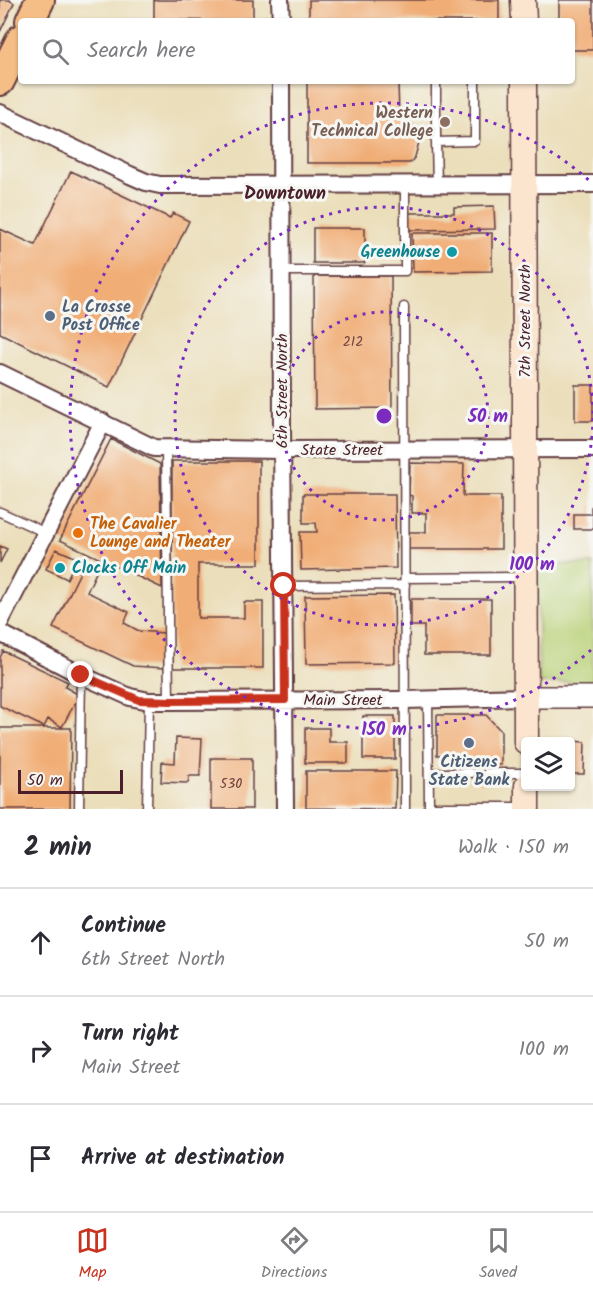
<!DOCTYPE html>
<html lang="en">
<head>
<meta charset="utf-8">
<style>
  :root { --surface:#fff; --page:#f2f2f3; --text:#2b2b33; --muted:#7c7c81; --line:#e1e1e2; --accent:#c8321e }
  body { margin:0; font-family:Kalam,sans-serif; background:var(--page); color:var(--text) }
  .controls { position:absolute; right:18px; bottom:18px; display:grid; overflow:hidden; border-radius:6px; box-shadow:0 2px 4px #0004 }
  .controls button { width:54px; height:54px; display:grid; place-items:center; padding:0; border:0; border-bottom:2px solid var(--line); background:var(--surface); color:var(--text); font:30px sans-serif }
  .scale { position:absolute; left:18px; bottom:15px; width:105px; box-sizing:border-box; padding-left:6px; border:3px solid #4a1f2b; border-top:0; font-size:16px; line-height:21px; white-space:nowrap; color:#4a1f2b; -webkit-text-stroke:4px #f6f6f2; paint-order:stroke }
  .stop { position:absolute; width:18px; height:18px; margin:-14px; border:4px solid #c8321e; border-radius:50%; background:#fff }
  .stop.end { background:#c8321e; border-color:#fff; box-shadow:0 2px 6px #0008 }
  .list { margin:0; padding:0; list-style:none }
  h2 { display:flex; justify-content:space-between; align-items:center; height:78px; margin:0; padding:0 24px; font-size:26px }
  h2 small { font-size:20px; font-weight:400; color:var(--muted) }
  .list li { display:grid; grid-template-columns:39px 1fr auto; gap:18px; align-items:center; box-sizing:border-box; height:108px; padding:0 24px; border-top:2px solid var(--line) }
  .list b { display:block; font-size:22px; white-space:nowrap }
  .list p { margin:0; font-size:20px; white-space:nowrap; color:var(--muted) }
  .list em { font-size:20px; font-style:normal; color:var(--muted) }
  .icon { flex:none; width:33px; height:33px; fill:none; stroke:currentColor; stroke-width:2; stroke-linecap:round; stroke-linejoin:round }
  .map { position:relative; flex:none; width:593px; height:809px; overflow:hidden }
  .search { position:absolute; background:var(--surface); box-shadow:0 2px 4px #0004; left:18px; right:18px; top:18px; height:66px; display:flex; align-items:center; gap:15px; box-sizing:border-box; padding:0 21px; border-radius:6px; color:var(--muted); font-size:22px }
  .sheet { height:402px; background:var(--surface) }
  nav { display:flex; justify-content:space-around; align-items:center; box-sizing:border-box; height:84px; border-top:2px solid var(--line); background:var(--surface); font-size:16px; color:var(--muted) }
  nav a { display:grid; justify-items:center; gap:3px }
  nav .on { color:var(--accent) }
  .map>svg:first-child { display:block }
  .green { fill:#b8d075; stroke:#817850; stroke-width:1.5 }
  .building { fill:#f1ad76 }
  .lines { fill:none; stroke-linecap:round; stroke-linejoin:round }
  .service-casing { stroke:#623c40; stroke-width:11 }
  .minor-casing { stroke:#623c40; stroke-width:20 }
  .tertiary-casing { stroke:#623c40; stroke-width:24 }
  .secondary-casing { stroke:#623c40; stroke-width:27 }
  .trunk-casing { stroke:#623c40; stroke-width:32 }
  .service { stroke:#fff; stroke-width:8 }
  .minor { stroke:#fff; stroke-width:16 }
  .tertiary { stroke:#fff; stroke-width:21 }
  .secondary { stroke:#fbe5cf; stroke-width:24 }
  .trunk { stroke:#f6be87; stroke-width:28 }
  .route { stroke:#c8321e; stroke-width:8 }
  .ring { fill:none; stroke:#7b2cbf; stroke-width:3; stroke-dasharray:3 6 }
  .education-dot { fill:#8d6e63; stroke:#f6f6f2; stroke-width:2 }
  .culture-dot { fill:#0f9aa8; stroke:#f6f6f2; stroke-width:2 }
  .service-dot { fill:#5c6f8a; stroke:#f6f6f2; stroke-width:2 }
  .food-dot { fill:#e8710a; stroke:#f6f6f2; stroke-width:2 }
  .labels { text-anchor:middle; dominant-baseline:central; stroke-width:6; stroke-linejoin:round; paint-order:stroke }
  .number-label { font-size:14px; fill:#74423e }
  .education-label { font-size:16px; font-weight:bold; fill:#785e54; stroke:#f6f6f2; text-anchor:end }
  .culture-label { font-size:16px; font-weight:bold; fill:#0d838f; stroke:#f6f6f2; text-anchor:end }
  .service-label { font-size:16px; font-weight:bold; fill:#4e5e75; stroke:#f6f6f2; text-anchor:start }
  .street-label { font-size:16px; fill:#4a1f2b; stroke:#f6f6f2 }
  .food-label { font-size:16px; font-weight:bold; fill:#c56008; stroke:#f6f6f2; text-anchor:start }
  .neighbourhood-label { font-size:18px; font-weight:bold; fill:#4a1f2b; stroke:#f6f6f2 }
  .centre { fill:#7b2cbf; stroke:#f6f6f2; stroke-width:3 }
  .ring-label { font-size:18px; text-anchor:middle; font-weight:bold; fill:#7b2cbf; stroke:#f6f6f2; stroke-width:6; stroke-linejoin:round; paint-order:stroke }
</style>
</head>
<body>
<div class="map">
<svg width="593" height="809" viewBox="0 0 593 809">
  <rect width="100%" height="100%" fill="#f6f6f2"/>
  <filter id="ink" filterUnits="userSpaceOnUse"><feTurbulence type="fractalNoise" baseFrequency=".0167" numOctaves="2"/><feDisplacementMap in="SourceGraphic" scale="12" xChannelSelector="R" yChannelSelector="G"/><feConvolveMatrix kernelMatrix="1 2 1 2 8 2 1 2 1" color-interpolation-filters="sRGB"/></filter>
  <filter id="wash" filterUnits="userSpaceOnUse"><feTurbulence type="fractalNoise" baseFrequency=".008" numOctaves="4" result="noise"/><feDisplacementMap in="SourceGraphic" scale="24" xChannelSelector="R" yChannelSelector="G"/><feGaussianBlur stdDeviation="1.35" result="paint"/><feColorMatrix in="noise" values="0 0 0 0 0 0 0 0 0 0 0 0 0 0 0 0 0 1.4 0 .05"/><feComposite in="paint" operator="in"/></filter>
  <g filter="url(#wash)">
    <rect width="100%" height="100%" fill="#ebdeba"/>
    <path class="green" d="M593 564V682L539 683 537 565Z"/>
    <g id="blocks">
      <path class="building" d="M0 0H9L14 3 0 32Z
        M154 0H253V21L154 20Z
        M309 0H499V21H309Z
        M559 0H593V50H572V21H559Z
        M307 81H398L399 119H407L412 124 417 134 419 142 415 157 410 163H307Z
        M71 171 170 218 173 213 189 221 109 387 0 333V229L35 245Z
        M494 206 495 229 407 230V213H454V207Z
        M313 228H365V263H313Z
        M412 233H492V271L413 272Z
        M314 276H391L392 408 315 409Z
        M575 385H593V421H575Z
        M111 439 160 464 162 588 60 540Z
        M172 461H259V564H198V618H244V602H263V668H172Z
        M410 463 464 464 463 496H501V549H407V532H426V513H412V496L409 495Z
        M303 494H395L396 568 301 570 300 532H317L316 523H303Z
        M593 505V529H574V514H591V507Z
        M0 546 7 549 0 563Z
        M56 549 77 558 67 579 46 569Z
        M86 560 99 566 87 592 129 612 124 623 139 631 164 633V668L133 666 53 628Z
        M394 595 395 663 306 664 305 596Z
        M411 599H491V655H424V626H411Z
        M3 651 68 682 65 687 79 695 62 727 48 719 44 727 0 706V658Z
        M437 715H486L501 731V765H487V783H480L454 755H437Z
        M363 716H395V759H363Z
        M0 728H71L70 809H0Z
        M305 728H329V742H348V763H305Z
        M176 738 202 739 200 776H189L188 783 161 782 162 762 175 763Z
        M570 742V741L585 742 584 774H570Z
        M211 758H252V809H211Z
        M306 771H396L395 809 306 808Z"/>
    </g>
  </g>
  <g filter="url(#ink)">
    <use href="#blocks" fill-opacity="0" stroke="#623c40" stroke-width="1.5"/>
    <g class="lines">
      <defs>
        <path id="service" d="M436 81V142
          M437 185 436 142 475 141V81
          M282 271H405V185
          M404 307 405 809
          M166 449 169 701
          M0 512 46 533
          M405 578 524 577
          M284 586 405 585
          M428 699 429 807H525
          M429 773H471
          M487 773H526
          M79 809 81 675
          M147 809 149 701"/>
        <path id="minor" d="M280 0 281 21
          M281 81 282 428 285 809
          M0 113 130 175 146 182 160 185 593 184
          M0 373 154 448 282 450 593 449
          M0 622 103 422
          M0 633 81 675 130 697 149 701H169L405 700 526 697"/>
        <path id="tertiary" d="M526 697H593"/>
        <path id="secondary" d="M523 0 524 21
          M524 81 526 742
          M527 786V809"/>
        <path id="trunk" d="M30 21 40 0
          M0 81 21 39"/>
      </defs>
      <use href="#service" class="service-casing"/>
      <use href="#minor" class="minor-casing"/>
      <use href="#tertiary" class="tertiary-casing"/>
      <use href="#secondary" class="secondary-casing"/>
      <use href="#trunk" class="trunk-casing"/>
      <use href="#service" class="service"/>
      <use href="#minor" class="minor"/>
      <use href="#tertiary" class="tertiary"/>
      <use href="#secondary" class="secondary"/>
      <use href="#trunk" class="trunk"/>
    </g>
  </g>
  <g class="lines" filter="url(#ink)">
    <path class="route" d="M81 675 139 700 169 701 285 700 284 586"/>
  </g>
  <g class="ring">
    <circle cx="384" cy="416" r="104"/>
    <path d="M593 418A209 209 0 1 1 593 414"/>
    <path d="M591 650A313 313 0 1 1 591 182"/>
  </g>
  <circle class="education-dot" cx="445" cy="122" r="6"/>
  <g class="culture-dot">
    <circle cx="452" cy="252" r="6"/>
    <circle cx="60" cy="568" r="6"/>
  </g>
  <g class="service-dot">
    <circle cx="50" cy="316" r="6"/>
    <circle cx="469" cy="743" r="6"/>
  </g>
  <circle class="food-dot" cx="78" cy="533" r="6"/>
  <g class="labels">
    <g class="number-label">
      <text x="353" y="342">212</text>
      <text x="231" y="784">530</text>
    </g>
    <g class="education-label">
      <text x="433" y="113">Western<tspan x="433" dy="18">Technical College</tspan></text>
    </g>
    <g class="culture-label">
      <text x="440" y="252">Greenhouse</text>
      <text x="72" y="568" text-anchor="start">Clocks Off Main</text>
    </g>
    <g class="service-label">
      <text x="62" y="307">La Crosse<tspan x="62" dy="18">Post Office</tspan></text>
      <text x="469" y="762" text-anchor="middle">Citizens<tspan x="469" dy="18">State Bank</tspan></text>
    </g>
    <g class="street-label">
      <text transform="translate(525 321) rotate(-90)">7th Street North</text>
      <text transform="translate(282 391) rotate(-90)">6th Street North</text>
      <text x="342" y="450">State Street</text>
      <text x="343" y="700">Main Street</text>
    </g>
    <g class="food-label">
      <text x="90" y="524">The Cavalier<tspan x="90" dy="18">Lounge and Theater</tspan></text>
    </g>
    <g class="neighbourhood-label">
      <text x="285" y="194">Downtown</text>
    </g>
  </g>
  <circle cx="384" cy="416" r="9" class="centre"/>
  <g class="ring-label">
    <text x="488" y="422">50 m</text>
    <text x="532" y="570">100 m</text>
    <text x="384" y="735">150 m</text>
  </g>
</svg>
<div class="controls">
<button><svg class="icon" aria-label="layers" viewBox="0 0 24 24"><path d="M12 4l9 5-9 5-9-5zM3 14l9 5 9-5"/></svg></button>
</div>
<div class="scale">50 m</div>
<div class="stop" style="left:284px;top:586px"></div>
<div class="stop end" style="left:81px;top:675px"></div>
<div class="search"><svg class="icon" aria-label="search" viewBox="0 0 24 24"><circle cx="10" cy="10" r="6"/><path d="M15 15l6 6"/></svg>Search here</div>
</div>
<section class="sheet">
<h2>2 min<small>Walk · 150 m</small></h2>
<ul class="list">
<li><svg class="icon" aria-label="ahead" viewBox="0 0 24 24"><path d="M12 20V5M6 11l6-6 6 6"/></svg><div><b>Continue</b><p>6th Street North</p></div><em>50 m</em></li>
<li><svg class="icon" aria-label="right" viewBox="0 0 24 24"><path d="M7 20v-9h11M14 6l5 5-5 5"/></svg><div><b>Turn right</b><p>Main Street</p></div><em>100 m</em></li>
<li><svg class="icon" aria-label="arrive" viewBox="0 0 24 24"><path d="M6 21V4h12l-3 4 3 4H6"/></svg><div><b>Arrive at destination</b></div></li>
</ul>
</section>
<nav>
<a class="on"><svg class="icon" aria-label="map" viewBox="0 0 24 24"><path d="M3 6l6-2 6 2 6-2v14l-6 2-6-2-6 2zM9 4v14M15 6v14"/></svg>Map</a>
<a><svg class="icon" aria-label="directions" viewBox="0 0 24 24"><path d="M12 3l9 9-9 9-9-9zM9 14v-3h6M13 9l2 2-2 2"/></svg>Directions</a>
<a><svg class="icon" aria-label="saved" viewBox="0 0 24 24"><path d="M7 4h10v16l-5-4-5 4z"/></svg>Saved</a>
</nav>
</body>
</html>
